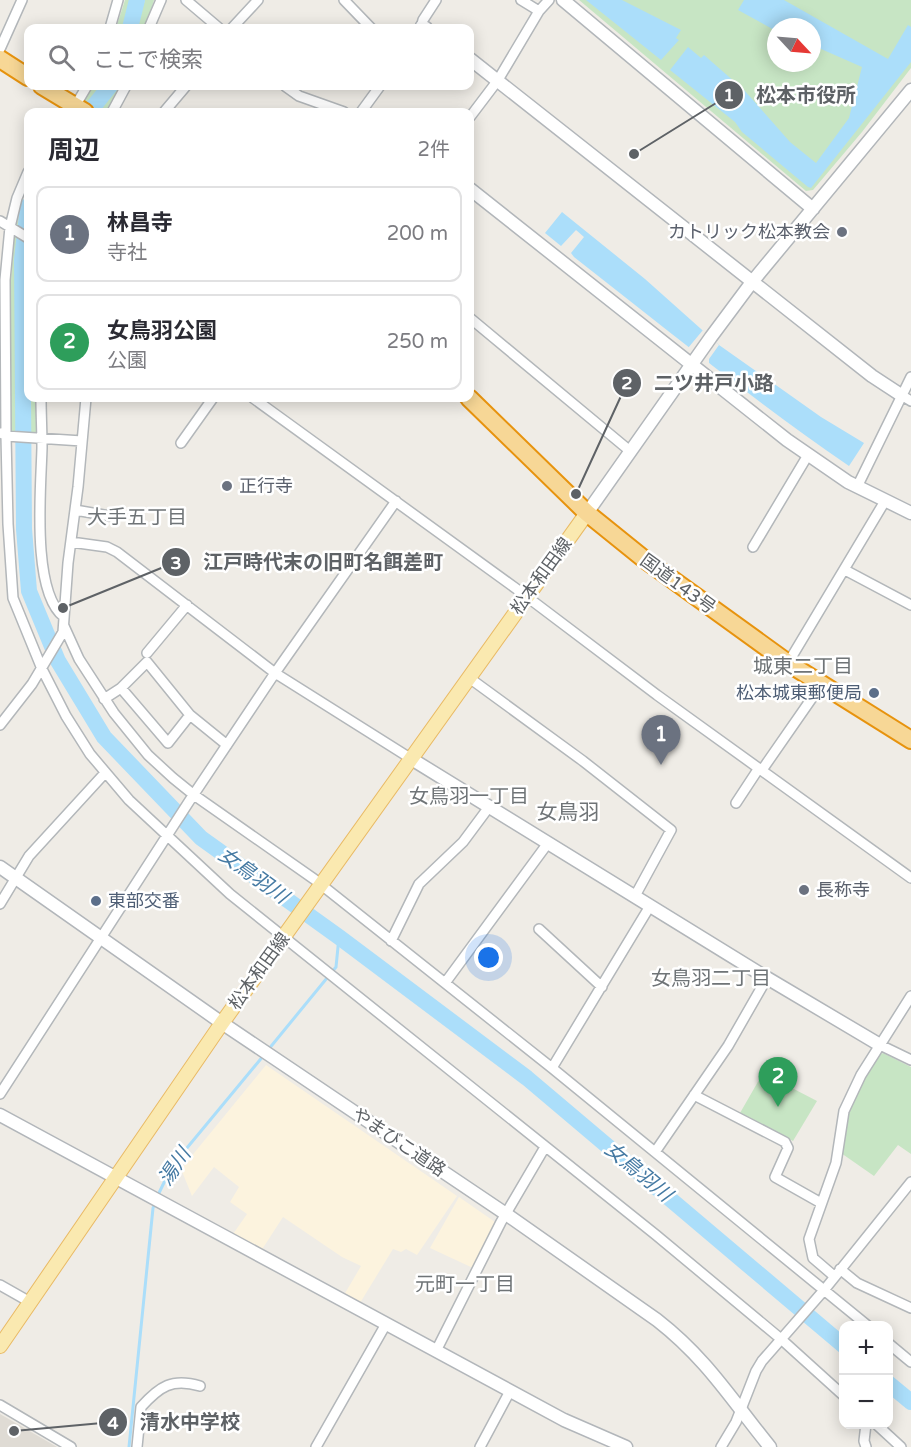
<!DOCTYPE html>
<html lang="ja">
<head>
<meta charset="utf-8">
<style>
  :root { --surface:#fff; --page:#f2f2f3; --text:#2b2b33; --muted:#7c7c81; --line:#e1e1e2; --accent:#b45309 }
  body { margin:0; font-family:"Varela Round","Noto Sans JP",sans-serif; background:var(--page); color:var(--text) }
  .controls { position:absolute; right:18px; bottom:18px; display:grid; overflow:hidden; border-radius:12px; box-shadow:0 3px 15px #0003 }
  .controls button { width:54px; height:54px; display:grid; place-items:center; padding:0; border:0; border-bottom:2px solid var(--line); background:var(--surface); color:var(--text); font:30px sans-serif }
  .compass { position:absolute; left:767px; top:18px; width:54px; height:54px; border-radius:50%; background:var(--surface); box-shadow:0 3px 15px #0003; rotate:116deg }
  .you { position:absolute; left:489px; top:958px; width:21px; height:21px; margin:-15px; border:4px solid #fff; border-radius:50%; background:#1a73e8; box-shadow:0 0 0 9px #1a73e833 }
  .badge { display:grid; place-items:center; width:39px; height:39px; border-radius:50%; background:var(--accent); color:#fff; font-size:20px; font-weight:700 }
  .pin { position:absolute; translate:-50% -50px; filter:drop-shadow(0 2px 3px #0008) }
  .pin::after { content:''; position:absolute; top:32px; width:21px; height:18px; background:inherit; clip-path:polygon(0 0,100% 0,50% 100%) }
  .list { margin:0; padding:0; list-style:none }
  h2 { display:flex; justify-content:space-between; align-items:center; height:78px; margin:0; padding:0 24px; font-size:26px }
  h2 small { font-size:20px; font-weight:400; color:var(--muted) }
  .list li { display:grid; grid-template-columns:39px 1fr auto; gap:18px; align-items:center; box-sizing:border-box; height:96px; margin:0 12px 12px; padding:0 12px; border:2px solid var(--line); border-radius:12px }
  .list b { display:block; font-size:22px; white-space:nowrap }
  .list p { margin:0; font-size:20px; white-space:nowrap; color:var(--muted) }
  .list em { font-size:20px; font-style:normal; color:var(--muted) }
  .icon { flex:none; width:33px; height:33px; fill:none; stroke:currentColor; stroke-width:2; stroke-linecap:round; stroke-linejoin:round }
  .map { position:relative; flex:none; width:911px; height:1447px; overflow:hidden }
  .search { position:absolute; background:var(--surface); box-shadow:0 3px 15px #0003; left:24px; top:24px; width:450px; height:66px; display:flex; align-items:center; gap:15px; box-sizing:border-box; padding:0 21px; border-radius:12px; color:var(--muted); font-size:22px }
  .panel { position:absolute; background:var(--surface); box-shadow:0 3px 15px #0003; left:24px; top:108px; width:450px; height:294px; border-radius:12px }
  .map>svg:first-child { display:block }
  .commercial { fill:#fcf3de }
  .education { fill:#dfdbd4 }
  .green { fill:#c7e5c4; fill-rule:evenodd }
  .water { fill:#abdefa }
  .pier { fill:#efece6 }
  .lines { fill:none; stroke-linecap:round; stroke-linejoin:round }
  .stream { stroke:#abdefa; stroke-width:3 }
  .river { stroke:#abdefa; stroke-width:16 }
  .street-casing { stroke:#b3b7ba; stroke-width:12 }
  .secondary-casing { stroke:#b2b6ba; stroke-width:15 }
  .primary-casing { stroke:#e9ba65; stroke-width:16 }
  .highway-casing { stroke:#e7930e; stroke-width:20 }
  .street { stroke:#fff; stroke-width:9 }
  .secondary { stroke:#fff; stroke-width:12 }
  .primary { stroke:#fae9b0; stroke-width:14 }
  .highway { stroke:#f7d796; stroke-width:16 }
  .worship-dot { fill:#6b7280; stroke:#fff; stroke-width:2 }
  .service-dot { fill:#5c6f8a; stroke:#fff; stroke-width:2 }
  .labels { text-anchor:middle; dominant-baseline:central; stroke-width:5; stroke-linejoin:round; paint-order:stroke }
  .worship-label { font-size:18px; fill:#5b616d; stroke:#fff; text-anchor:start }
  .street-label { font-size:18px; fill:#5e6266; stroke:#fff }
  .service-label { font-size:18px; fill:#4e5e75; stroke:#fff; text-anchor:end }
  .neighbourhood-label { font-size:20px; fill:#6f7477; stroke:#fff }
  .water-label { font-size:20px; font-style:italic; fill:#457aa3; stroke:#fff }
  .quarter-label { font-size:21px; fill:#6f7477; stroke:#fff }
  .leader { fill:none; stroke:#5e6266; stroke-width:2 }
  .callout-dot { fill:#5e6266; stroke:#fff; stroke-width:2 }
  .mark-label { font-size:18px; text-anchor:middle; font-weight:bold; fill:#fff }
  .callout-label { font-size:20px; text-anchor:middle; font-weight:bold; fill:#5e6266; stroke:#fff; stroke-width:5; stroke-linejoin:round; paint-order:stroke }
</style>
</head>
<body>
<div class="map">
<svg width="911" height="1447" viewBox="0 0 911 1447">
  <rect width="100%" height="100%" fill="#efece6"/>
  <path class="commercial" d="M266 1065 457 1196 417 1255 406 1249 401 1252 393 1249 360 1303 344 1295 361 1266 342 1257 283 1217 261 1251 233 1234 247 1214 230 1202 239 1187 214 1167 192 1196 181 1169Z
    M459 1197 495 1222 473 1268 430 1248Z"/>
  <path class="education" d="M0 1414 57 1447H0Z"/>
  <path class="green" d="M125 0H135L127 28H116Z
    M145 0H154L146 28H136Z
    M579 0H911V68L862 132 813 190 806 191ZM776 27H812V63H776Z
    M94 86H107L84 112H76Z
    M115 86H122L108 112H98Z
    M28 185V200L22 225 20 267V434H11V280L14 233Z
    M28 219V398H36V434L25 435V232Z
    M883 1053 911 1067V1154L898 1145 874 1176 841 1153 845 1120 858 1088 879 1055Z
    M763 1073 817 1101 793 1141 740 1113Z"/>
  <path class="water" d="M586 0H622L681 30 676 38 679 40 661 60Z
    M744 0H784L888 59 908 25 911 27V62L811 188 808 187 742 132 735 122 670 70 688 47 701 58 704 55 744 90 790 142 816 163 849 118 862 67 812 45V27H776V31L738 10Z
    M562 212 645 279 719 345 821 417 864 443 849 466C754 401 665 328 574 257L571 253 584 237 576 230 561 246 545 233Z"/>
  <path class="pier" d="M703 330 719 345 709 359V365L688 348Z"/>
  <g class="lines">
    <path class="stream" d="M268 1050 336 967 339 937
      M158 1195 172 1166 264 1055
      M129 1447 153 1208 156 1201"/>
    <path class="river" d="M130 28 137 0
      M89 112 110 86
      M28 206 22 260 24 529 29 591 58 661 104 737 201 838 339 937 527 1078 844 1346
      M888 1383 911 1402"/>
    <defs>
      <path id="street" d="M186 0 219 28
        M344 0 371 28
        M521 0 539 11
        M110 28 118 0
        M149 28 161 0
        M232 28 258 0
        M421 28 423 20 436 0
        M0 49 22 0
        M285 86 299 96 344 112
        M74 108 87 86
        M112 112 126 86
        M164 112 186 86
        M361 112 380 86
        M470 117 498 80 539 11 549 0
        M28 172 17 198 10 227 5 280 6 436 8 524 13 598 42 669 66 716 90 754 129 800 230 894 656 1235 781 1339 844 1396
        M0 221 28 238
        M470 318 630 451
        M901 395 911 401
        M41 398C41 414 42 431 42 448 41 487 31 592 64 617
        M253 398 518 590 657 695 911 878
        M1 433 6 436 82 441
        M181 443 213 398
        M857 487 911 377
        M75 510 116 517
        M71 542 107 547 117 552 275 673 410 758
        M753 547 808 455
        M845 570 911 605
        M64 626 79 659 114 713 148 755 173 778 194 795 314 879 552 1068 868 1326
        M147 653 187 605
        M788 663 885 501
        M468 677 583 761 671 830 635 896
        M121 688 168 743 190 715
        M104 699 121 688 147 662 190 715 227 745
        M0 725 32 684 63 632 68 563 78 487 86 398
        M762 770 821 685
        M736 803 759 768
        M0 904 29 856 105 773
        M539 929 602 987
        M391 941 419 884 463 842 489 807
        M445 983 548 843
        M880 1045 911 1060
        M552 1068 650 906
        M0 1094 190 800 275 673 396 501
        M694 1095 785 1142 788 1148 775 1177 821 1203
        M655 1152 728 1046 767 978
        M840 1269 857 1283 911 1308
        M834 1276 813 1258 809 1239 836 1163 844 1111 861 1075 911 996
        M0 1285 30 1302
        M888 1343 911 1362
        M436 1351 501 1222 545 1147
        M0 1405 71 1447
        M866 1424 864 1441 866 1447
        M876 1424 901 1447
        M137 1447 141 1407C160 1386 172 1378 200 1386
        M316 1447 386 1324
        M480 1447 510 1391
        M721 1447 736 1422 756 1371 762 1361 825 1289 911 1182"/>
      <path id="secondary" d="M563 0 813 209
        M422 26 426 28
        M470 59 872 376 901 395
        M470 189 787 440 848 482 911 513
        M587 513 711 337 752 282 911 90
        M410 758 767 978 880 1045
        M0 867 222 1023 506 1214 657 1320C707 1359 731 1399 770 1447
        M0 1115 564 1420 626 1447"/>
      <path id="primary" d="M0 1346 222 1023 587 513"/>
      <path id="highway" d="M0 59 28 77
        M42 86 85 112
        M469 398 587 513 644 559 788 663 911 740"/>
    </defs>
    <use href="#street" class="street-casing"/>
    <use href="#secondary" class="secondary-casing"/>
    <use href="#primary" class="primary-casing"/>
    <use href="#highway" class="highway-casing"/>
    <use href="#street" class="street"/>
    <use href="#secondary" class="secondary"/>
    <use href="#primary" class="primary"/>
    <use href="#highway" class="highway"/>
  </g>
  <g class="worship-dot">
    <circle cx="842" cy="232" r="6"/>
    <circle cx="227" cy="486" r="6"/>
    <circle cx="804" cy="890" r="6"/>
  </g>
  <g class="service-dot">
    <circle cx="874" cy="693" r="6"/>
    <circle cx="96" cy="901" r="6"/>
  </g>
  <g class="labels">
    <g class="worship-label">
      <text x="830" y="232" text-anchor="end">カトリック松本教会</text>
      <text x="239" y="486">正行寺</text>
      <text x="816" y="890">長称寺</text>
    </g>
    <g class="street-label">
      <text transform="translate(541 576) rotate(-54)">松本和田線</text>
      <text transform="translate(678 584) rotate(36)">国道143号</text>
      <text transform="translate(259 971) rotate(-54)">松本和田線</text>
      <text transform="translate(399 1142) rotate(34)">やまびこ道路</text>
    </g>
    <g class="service-label">
      <text x="862" y="693">松本城東郵便局</text>
      <text x="108" y="901" text-anchor="start">東部交番</text>
    </g>
    <g class="neighbourhood-label">
      <text x="137" y="518">大手五丁目</text>
      <text x="803" y="667">城東二丁目</text>
      <text x="469" y="797">女鳥羽一丁目</text>
      <text x="711" y="979">女鳥羽二丁目</text>
      <text x="465" y="1285">元町一丁目</text>
    </g>
    <g class="water-label">
      <text transform="translate(253 876) rotate(36)">女鳥羽川</text>
      <text transform="translate(175 1167) rotate(-56)">湯川</text>
      <text transform="translate(638 1172) rotate(40)">女鳥羽川</text>
    </g>
    <g class="quarter-label">
      <text x="568" y="812">女鳥羽</text>
    </g>
  </g>
  <path class="leader" d="M634 154L729 95M576 494L627 383M63 608L176 562M14 1431L113 1422"/>
  <g class="callout-dot">
    <circle cx="634" cy="154" r="6"/>
    <circle cx="576" cy="494" r="6"/>
    <circle cx="63" cy="608" r="6"/>
    <circle cx="14" cy="1431" r="6"/>
    <circle cx="729" cy="95" r="15"/>
    <circle cx="627" cy="383" r="15"/>
    <circle cx="176" cy="562" r="15"/>
    <circle cx="113" cy="1422" r="15"/>
  </g>
  <g class="mark-label">
    <text x="729" y="101">1</text>
    <text x="627" y="389">2</text>
    <text x="176" y="569">3</text>
    <text x="113" y="1429">4</text>
  </g>
  <g class="callout-label">
    <text x="806" y="102">松本市役所</text>
    <text x="714" y="390">二ツ井戸小路</text>
    <text x="323" y="569">江戸時代末の旧町名餌差町</text>
    <text x="190" y="1429">清水中学校</text>
  </g>
</svg>
<div class="controls">
<button>+</button>
<button>−</button>
</div>
<svg class="compass" viewBox="-18 -18 36 36"><path d="M0-13l5 13h-10z" fill="#e53935"/><path d="M0 13l5-13h-10z" fill="#7c7c81"/></svg>
<div class="you"></div>
<div class="pin badge" style="left:661px;top:765px;background:#6b7280">1</div>
<div class="pin badge" style="left:778px;top:1107px;background:#2e9e5b">2</div>
<div class="search"><svg class="icon" aria-label="search" viewBox="0 0 24 24"><circle cx="10" cy="10" r="6"/><path d="M15 15l6 6"/></svg>ここで検索</div>
<section class="panel">
<h2>周辺<small>2件</small></h2>
<ul class="list">
<li><span class="badge" style="background:#6b7280">1</span><div><b>林昌寺</b><p>寺社</p></div><em>200 m</em></li>
<li><span class="badge" style="background:#2e9e5b">2</span><div><b>女鳥羽公園</b><p>公園</p></div><em>250 m</em></li>
</ul>
</section>
</div>
</body>
</html>
